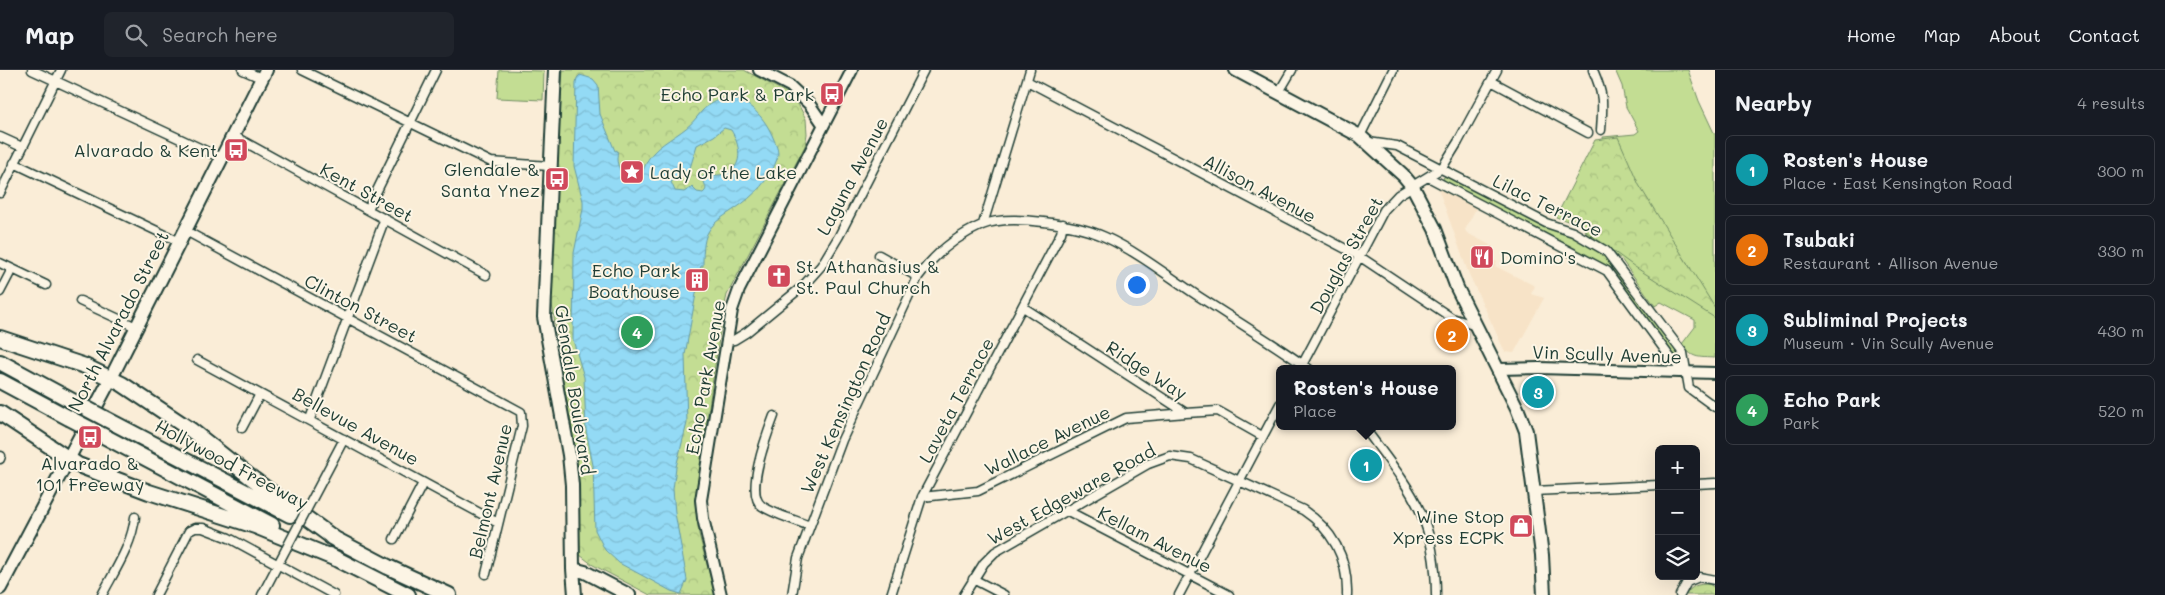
<!DOCTYPE html>
<html lang="en">
<head>
<meta charset="utf-8">
<style>
  :root { --surface:#171b24; --page:#20242c; --text:#f1f3f6; --muted:#9ea1a6; --line:#363941; --accent:#8c9099 }
  body { margin:0; font-family:Mali,sans-serif; background:var(--page); color:var(--text) }
  .controls { position:absolute; right:15px; bottom:15px; display:grid; overflow:hidden; border-radius:8px; box-shadow:0 5px 20px #0002 }
  .controls button { width:45px; height:45px; display:grid; place-items:center; padding:0; border:0; border-bottom:1px solid var(--line); background:var(--surface); color:var(--text); font:25px sans-serif }
  .you { position:absolute; left:1136px; top:214px; width:18px; height:18px; margin:-12px; border:4px solid #fff; border-radius:50%; background:#1a73e8; box-shadow:0 0 0 8px #1a73e833 }
  .badge { display:grid; place-items:center; width:32px; height:32px; border-radius:50%; background:var(--accent); color:#fff; font-size:16px; font-weight:700 }
  .pin { position:absolute; translate:-50% -50%; border:2px solid #fff; box-shadow:0 1px 5px #0006 }
  .popup { position:absolute; left:1276px; top:295px; width:180px; height:65px; box-sizing:border-box; display:grid; place-content:center; border-radius:8px; background:var(--surface); filter:drop-shadow(0 1px 4px #0005); font-size:16px; white-space:nowrap; color:var(--muted) }
  .popup b { font-size:19px; color:var(--text) }
  .popup::after { content:''; position:absolute; left:50%; top:100%; margin-left:-10px; border:10px solid transparent; border-top-color:var(--surface) }
  .list { margin:0; padding:0; list-style:none }
  h2 { display:flex; justify-content:space-between; align-items:center; height:65px; margin:0; padding:0 20px; font-size:21px }
  h2 small { font-size:16px; font-weight:400; color:var(--muted) }
  .list li { display:grid; grid-template-columns:32px 1fr auto; gap:15px; align-items:center; box-sizing:border-box; height:70px; margin:0 10px 10px; padding:0 10px; border:1px solid var(--line); border-radius:8px }
  .list b { display:block; font-size:19px; white-space:nowrap }
  .list p { margin:0; font-size:16px; white-space:nowrap; color:var(--muted) }
  .list em { font-size:16px; font-style:normal; color:var(--muted) }
  .icon { flex:none; width:28px; height:28px; fill:none; stroke:currentColor; stroke-width:2; stroke-linecap:round; stroke-linejoin:round }
  .map { position:relative; flex:none; width:1715px; height:525px; overflow:hidden }
  header { display:flex; align-items:center; gap:30px; box-sizing:border-box; height:70px; padding:0 25px; background:var(--surface); border-bottom:1px solid var(--line) }
  header strong { font-size:24px }
  nav { display:flex; gap:28px; margin-inline-start:auto; font-size:18px }
  .search { width:350px; height:45px; background:var(--page); display:flex; align-items:center; gap:12px; box-sizing:border-box; padding:0 18px; border-radius:8px; color:var(--muted); font-size:19px }
  main { display:flex }
  aside { flex:1; background:var(--surface) }
  .map>svg:first-child { display:block }
  .built { fill:#f7e3c7 }
  .green { fill:#c3dd93; stroke:#718d64 }
  .park { fill:url(#park-crowns); stroke:#718d64 }
  .water { fill:url(#water-waves); stroke:#659ba8; fill-rule:evenodd }
  .lines { fill:none; stroke-linecap:round; stroke-linejoin:round }
  .minor-casing { stroke:#1f3d34; stroke-width:11 }
  .tertiary-casing { stroke:#1f3d34; stroke-width:14 }
  .primary-casing { stroke:#1f3d34; stroke-width:16 }
  .motorway-casing { stroke:#1f3d34; stroke-width:18 }
  .minor { stroke:#fcf5e5; stroke-width:8 }
  .tertiary { stroke:#fcf5e5; stroke-width:10 }
  .primary { stroke:#fcf5e5; stroke-width:12 }
  .motorway { stroke:#fcf5e5; stroke-width:14 }
  .minor-bridge-casing { stroke:#1f3d34; stroke-width:11; stroke-linecap:butt }
  .motorway-bridge-casing { stroke:#1f3d34; stroke-width:18; stroke-linecap:butt }
  .minor-bridge { stroke:#fcf5e5; stroke-width:8 }
  .motorway-bridge { stroke:#fcf5e5; stroke-width:14 }
  .labels { text-anchor:middle; dominant-baseline:central; stroke-width:4; stroke-linejoin:round; paint-order:stroke }
  .poi-label { font-size:18px; fill:#1f3d34; stroke:#fcf5e5; text-anchor:end }
  .street-label { font-size:18px; fill:#1f3d34; stroke:#fcf5e5 }
</style>
</head>
<body>
<header>
<strong>Map</strong>
<div class="search"><svg class="icon" aria-label="search" viewBox="0 0 24 24"><circle cx="10" cy="10" r="6"/><path d="M15 15l6 6"/></svg>Search here</div>
<nav><a>Home</a><a>Map</a><a>About</a><a>Contact</a></nav>
</header>
<main>
<div class="map">
<svg width="1715" height="525" viewBox="0 0 1715 525">
  <defs>
    <pattern id="park-crowns" width="20" height="18" patternUnits="userSpaceOnUse" patternTransform="scale(1.25)"><rect width="20" height="18" fill="#c3dd93"/><path d="M2 6a3 3 0 1 1 6 0M12 15a3 3 0 1 1 6 0" fill="none" stroke="#a7bf7f"/></pattern>
    <pattern id="water-waves" width="16" height="10" patternUnits="userSpaceOnUse" patternTransform="scale(1.25)"><rect width="16" height="10" fill="#93daf5"/><path d="M0 5q4-4 8 0t8 0" fill="none" stroke="#7ebcd3"/></pattern>
  </defs>
  <rect width="100%" height="100%" fill="#faedd7"/>
  <filter id="ink" filterUnits="userSpaceOnUse"><feTurbulence type="fractalNoise" baseFrequency=".02" numOctaves="2"/><feDisplacementMap in="SourceGraphic" scale="10" xChannelSelector="R" yChannelSelector="G"/><feConvolveMatrix kernelMatrix="1 2 1 2 8 2 1 2 1" color-interpolation-filters="sRGB"/></filter>
  <g filter="url(#ink)">
    <path class="built" d="M1438 118 1476 138 1465 160 1467 163 1490 175 1485 186 1497 192 1495 196 1535 216 1531 224 1544 228 1514 283 1505 282 1468 202Z"/>
    <path class="green" d="M499 0 544 1 543 30 497 28Z
      M1615 0H1688L1699 31 1715 65V288C1698 287 1692 289 1682 274L1695 257V250L1661 232 1655 236 1621 189 1587 164 1585 160V155L1686 203 1691 199 1684 188 1677 184 1605 80 1603 67 1635 64 1639 61 1626 37 1622 16Z
      M1447 105 1552 159 1573 165 1605 183 1615 196 1608 200 1445 112 1443 108Z
      M1616 198 1681 286H1674L1610 201Z"/>
    <path class="park" d="M563 0H744L789 24 797 32 806 49 807 64 805 76 727 225 722 248 695 432 699 464 715 525H650L593 495 580 485 578 411 551 227 556 103Z
      M1618 67 1639 115 1715 238V248L1635 197 1587 162 1585 157 1556 147 1595 70Z
      M1709 514 1715 518V525H1686C1691 515 1699 514 1709 514Z"/>
    <path class="water" d="M580 5 593 9 598 15 600 44 615 81 617 80C618 83 617 86 617 89 617 96 623 107 628 112L637 113C643 104 645 91 653 83 666 69 685 63 697 47 723 12 757 32 772 65 775 73 780 79 777 89 771 108 753 127 736 138 726 145 714 151 708 162 703 170 703 187 703 196H701L685 285 687 353 676 397 673 419 675 443 687 510 681 524 671 521 619 493 605 480 595 460 593 395 586 360 584 307 573 270 574 183 583 139V131L574 96 576 13 577 8ZM724 58 731 60C739 73 745 95 727 103 719 107 710 104 703 106 702 113 710 118 703 123L697 122 692 117 684 122 675 121 671 112 690 98 697 75 714 66Z"/>
    <g class="lines">
      <defs>
        <path id="minor" d="M32 0 221 88
          M243 0 261 8
          M302 0 491 92 550 96
          M1593 0C1604 25 1603 33 1601 60
          M1027 11 1359 186 1452 248 1476 256
          M1491 11 1588 63
          M1279 22 1292 0
          M232 65 486 205
          M1360 66 1393 0
          M0 67 22 77
          M1368 72 1397 76 1546 153 1573 162 1606 181 1683 283 1689 318 1715 337
          M14 93 178 171
          M1428 107 1607 201 1670 287 1685 302
          M0 123 61 0
          M368 139 436 0
          M983 154 1030 0
          M184 160 521 342 522 356 486 504
          M879 185 918 207
          M0 193 46 215
          M0 222 12 199
          M80 231 136 257
          M1023 237 1186 343 1218 341 1262 366
          M726 271 734 270 747 262 803 216 821 196 839 166 924 0
          M197 290 498 453
          M1300 299 1384 140 1398 125 1442 98 1458 72 1497 0
          M774 346C768 362 744 424 762 436 775 445 794 449 809 456
          M310 349 385 148
          M1363 356C1408 417 1436 445 1436 525
          M242 358 260 324
          M0 389 1 386
          M1696 414 1715 413
          M1534 421 1659 415
          M922 427 978 421 1126 348 1186 343
          M307 439 344 369
          M1066 440 1229 525
          M394 469 423 413
          M973 509 1004 525
          M102 525C115 500 132 475 135 447
          M156 525 189 461 195 458H203L229 468 334 525
          M262 525 286 479
          M792 525 798 488 842 370 918 207C934 185 957 166 982 155 1009 143 1079 155 1105 167 1138 182 1168 206 1198 226 1235 250 1273 273 1309 299
          M891 525 922 427 1061 163 1063 154
          M964 525 984 493 995 482 1148 394 1170 386 1191 389 1303 440C1333 460 1348 488 1347 525
          M1179 525 1280 334
          M1680 525 1687 512 1699 507 1715 510"/>
        <path id="tertiary" d="M759 0 790 16 810 35 823 54
          M1498 299 1539 298 1715 303
          M721 525 703 448 701 430 732 240 739 220 852 0"/>
        <path id="primary" d="M555 0 544 247 569 385 572 415 573 499 575 525
          M1236 0 1360 66 1403 105 1413 117 1435 159 1457 218 1517 338 1526 361 1542 485 1544 525
          M573 499 585 502 629 525
          M0 518 111 308 266 0"/>
        <path id="motorway" d="M0 268 85 296 122 314 191 360 249 406 339 472
          M0 292 76 333
          M0 311 69 348
          M0 343 78 395 149 422 255 456 336 489
          M106 349 290 445
          M98 363 272 455
          M331 467 388 497 449 525
          M329 485 408 525"/>
      </defs>
      <use href="#minor" class="minor-casing"/>
      <use href="#tertiary" class="tertiary-casing"/>
      <use href="#primary" class="primary-casing"/>
      <use href="#motorway" class="motorway-casing"/>
      <use href="#minor" class="minor"/>
      <use href="#tertiary" class="tertiary"/>
      <use href="#primary" class="primary"/>
      <use href="#motorway" class="motorway"/>
      <defs>
        <path id="minor-bridge" d="M286 479 307 439"/>
        <path id="motorway-bridge" d="M76 333 106 349
          M69 348 98 363"/>
      </defs>
      <use href="#minor-bridge" class="minor-bridge-casing"/>
      <use href="#motorway-bridge" class="motorway-bridge-casing"/>
      <use href="#minor-bridge" class="minor-bridge"/>
      <use href="#motorway-bridge" class="motorway-bridge"/>
    </g>
  </g>
  <defs>
    <symbol id="bus-square" viewBox="-11 -11 22 22"><rect x="-9" y="-9" width="18" height="18" rx="4" fill="#d1495b" stroke="#fcf5e5"/><path d="M-5-6H5V4H4V6H2V4H-2V6H-4V4H-5ZM-3.5-4V0h7V-4ZM-3.5 1.2v1.5H-2V1.2ZM2 1.2v1.5H3.5V1.2Z" fill="#fff"/></symbol>
    <symbol id="sight-square" viewBox="-11 -11 22 22"><rect x="-9" y="-9" width="18" height="18" rx="4" fill="#d1495b" stroke="#fcf5e5"/><path d="M0-6L1.8-2.2L6-1.7L2.9 1.2L3.7 5.4L0 3.3L-3.7 5.4L-2.9 1.2L-6-1.7L-1.8-2.2Z" fill="#fff"/></symbol>
    <symbol id="restaurant-square" viewBox="-11 -11 22 22"><rect x="-9" y="-9" width="18" height="18" rx="4" fill="#d1495b" stroke="#fcf5e5"/><path d="M-5-6h1v4h1v-4h1v4h1v-4h1v5L-1.5 .5V6h-2V.5L-5-1ZM5-6V6H3V1.5H1.5Q1.5-4 5-6Z" fill="#fff"/></symbol>
    <symbol id="church-square" viewBox="-11 -11 22 22"><rect x="-9" y="-9" width="18" height="18" rx="4" fill="#d1495b" stroke="#fcf5e5"/><path d="M-1.2-6h2.4v3.5h3.3v2.4h-3.3V6h-2.4V-.1h-3.3v-2.4h3.3Z" fill="#fff"/></symbol>
    <symbol id="building-square" viewBox="-11 -11 22 22"><rect x="-9" y="-9" width="18" height="18" rx="4" fill="#d1495b" stroke="#fcf5e5"/><path d="M-4-6H4V6H1V3H-1V6H-4ZM-2.5-4.3h1.7v1.8h-1.7ZM.8-4.3h1.7v1.8H.8ZM-2.5-1h1.7V.8h-1.7ZM.8-1h1.7V.8H.8Z" fill="#fff"/></symbol>
    <symbol id="shop-square" viewBox="-11 -11 22 22"><rect x="-9" y="-9" width="18" height="18" rx="4" fill="#d1495b" stroke="#fcf5e5"/><path d="M-5-2.5h2.3a2.7 3.5 0 0 1 5.4 0H5L5.5 6h-11ZM-1.5-2.5h3a1.5 2.3 0 0 0-3 0Z" fill="#fff"/></symbol>
  </defs>
  <g fill-rule="evenodd">
    <use href="#bus-square" x="818" y="10" width="28" height="28"/>
    <use href="#bus-square" x="222" y="66" width="28" height="28"/>
    <use href="#sight-square" x="618" y="88" width="28" height="28"/>
    <use href="#bus-square" x="543" y="95" width="28" height="28"/>
    <use href="#restaurant-square" x="1468" y="173" width="28" height="28"/>
    <use href="#church-square" x="765" y="192" width="28" height="28"/>
    <use href="#building-square" x="683" y="196" width="28" height="28"/>
    <use href="#bus-square" x="76" y="353" width="28" height="28"/>
    <use href="#shop-square" x="1507" y="442" width="28" height="28"/>
  </g>
  <g class="labels">
    <g class="poi-label">
      <text x="814" y="24">Echo Park &amp; Park</text>
      <text x="218" y="80">Alvarado &amp; Kent</text>
      <text x="540" y="99">Glendale &amp;<tspan x="540" dy="21">Santa Ynez</tspan></text>
      <text x="650" y="102" text-anchor="start">Lady of the Lake</text>
      <text x="1500" y="187" text-anchor="start">Domino's</text>
      <text x="796" y="196" text-anchor="start">St. Athanasius &amp;<tspan x="796" dy="21">St. Paul Church</tspan></text>
      <text x="680" y="200">Echo Park<tspan x="680" dy="21">Boathouse</tspan></text>
      <text x="90" y="393" text-anchor="middle">Alvarado &amp;<tspan x="90" dy="21">101 Freeway</tspan></text>
      <text x="1504" y="446">Wine Stop<tspan x="1504" dy="21">Xpress ECPK</tspan></text>
    </g>
    <g class="street-label">
      <text transform="translate(852 106) rotate(-62)">Laguna Avenue</text>
      <text transform="translate(1260 118) rotate(28)">Allison Avenue</text>
      <text transform="translate(367 122) rotate(29)">Kent Street</text>
      <text transform="translate(1548 135) rotate(26)">Lilac Terrace</text>
      <text transform="translate(1346 185) rotate(-61)">Douglas Street</text>
      <text transform="translate(361 238) rotate(28)">Clinton Street</text>
      <text transform="translate(118 251) rotate(-63)">North Alvarado Street</text>
      <text transform="translate(1607 284) rotate(2)">Vin Scully Avenue</text>
      <text transform="translate(1147 300) rotate(33)">Ridge Way</text>
      <text transform="translate(705 307) rotate(-80)">Echo Park Avenue</text>
      <text transform="translate(575 320) rotate(81)">Glendale Boulevard</text>
      <text transform="translate(956 330) rotate(-62)">Laveta Terrace</text>
      <text transform="translate(845 333) rotate(-66)">West Kensington Road</text>
      <text transform="translate(356 356) rotate(29)">Bellevue Avenue</text>
      <text transform="translate(1047 370) rotate(-26)">Wallace Avenue</text>
      <text transform="translate(232 394) rotate(28)">Hollywood Freeway</text>
      <text transform="translate(490 421) rotate(-77)">Belmont Avenue</text>
      <text transform="translate(1071 424) rotate(-29)">West Edgeware Road</text>
      <text transform="translate(1155 469) rotate(27)">Kellam Avenue</text>
    </g>
  </g>
</svg>
<div class="controls">
<button>+</button>
<button>−</button>
<button><svg class="icon" aria-label="layers" viewBox="0 0 24 24"><path d="M12 4l9 5-9 5-9-5zM3 14l9 5 9-5"/></svg></button>
</div>
<div class="you"></div>
<div class="pin badge" style="left:1366px;top:395px;background:#0f9aa8">1</div>
<div class="popup"><b>Rosten's House</b>Place</div>
<div class="pin badge" style="left:1452px;top:265px;background:#e8710a">2</div>
<div class="pin badge" style="left:1538px;top:322px;background:#0f9aa8">3</div>
<div class="pin badge" style="left:637px;top:262px;background:#2e9e5b">4</div>
</div>
<aside>
<h2>Nearby<small>4 results</small></h2>
<ul class="list">
<li><span class="badge" style="background:#0f9aa8">1</span><div><b>Rosten's House</b><p>Place · East Kensington Road</p></div><em>300 m</em></li>
<li><span class="badge" style="background:#e8710a">2</span><div><b>Tsubaki</b><p>Restaurant · Allison Avenue</p></div><em>330 m</em></li>
<li><span class="badge" style="background:#0f9aa8">3</span><div><b>Subliminal Projects</b><p>Museum · Vin Scully Avenue</p></div><em>430 m</em></li>
<li><span class="badge" style="background:#2e9e5b">4</span><div><b>Echo Park</b><p>Park</p></div><em>520 m</em></li>
</ul>
</aside>
</main>
</body>
</html>
